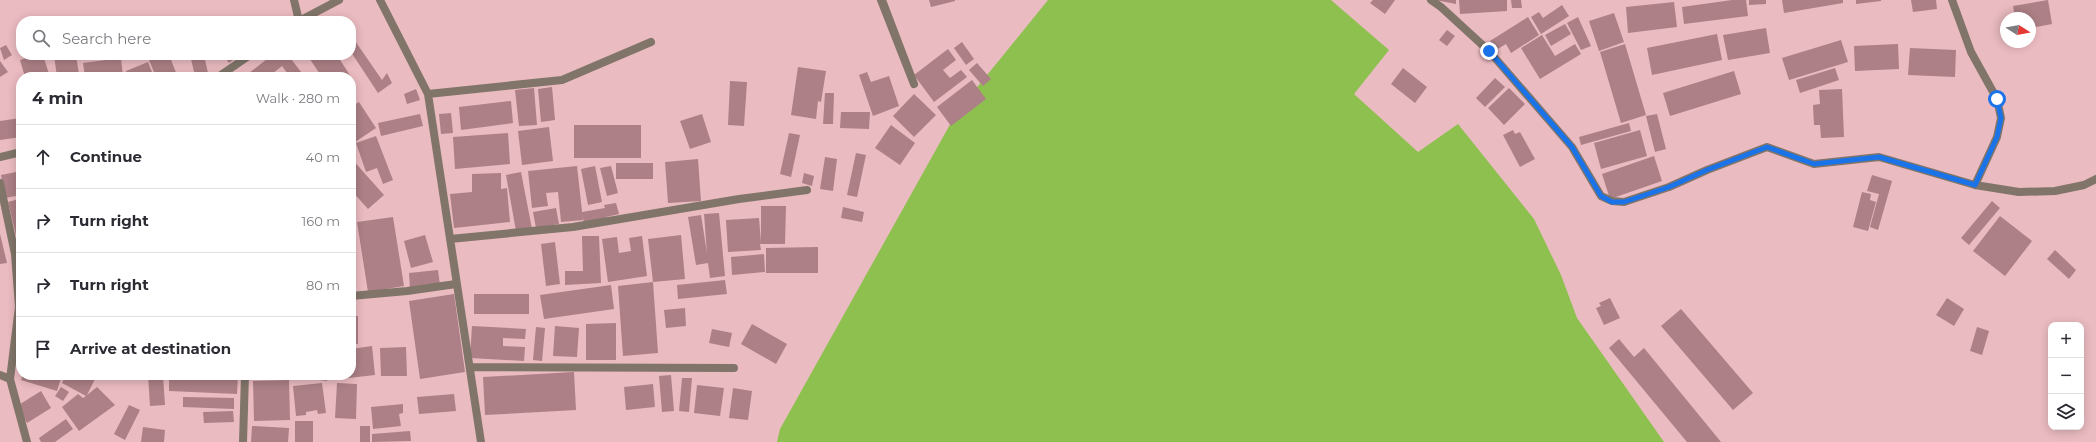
<!DOCTYPE html>
<html lang="en">
<head>
<meta charset="utf-8">
<style>
  :root { --surface:#fff; --page:#f7f7f7; --text:#2b2b33; --muted:#7c7c81; --line:#e1e1e2 }
  body { margin:0; font-family:Montserrat,sans-serif; background:var(--page); color:var(--text) }
  .controls { position:absolute; right:12px; bottom:12px; display:grid; overflow:hidden; border-radius:8px; box-shadow:0 2px 10px #0003 }
  .controls button { width:36px; height:36px; display:grid; place-items:center; padding:0; border:0; border-bottom:1px solid var(--line); background:var(--surface); color:var(--text); font:20px sans-serif }
  .compass { position:absolute; left:2000px; top:12px; width:36px; height:36px; border-radius:50%; background:var(--surface); box-shadow:0 2px 10px #0003; rotate:101deg }
  .stop { position:absolute; width:12px; height:12px; margin:-9px; border:3px solid #1a73e8; border-radius:50%; background:#fff }
  .stop.end { background:#1a73e8; border-color:#fff; box-shadow:0 1px 4px #0008 }
  .list { margin:0; padding:0; list-style:none }
  h2 { display:flex; justify-content:space-between; align-items:center; height:52px; margin:0; padding:0 16px; font-size:17px }
  h2 small { font-size:13px; font-weight:400; color:var(--muted) }
  .list li { display:grid; grid-template-columns:26px 1fr auto; gap:12px; align-items:center; box-sizing:border-box; height:64px; padding:0 16px; border-top:1px solid var(--line) }
  .list b { display:block; font-size:15px; white-space:nowrap }
  .list em { font-size:13px; font-style:normal; color:var(--muted) }
  .icon { flex:none; width:22px; height:22px; fill:none; stroke:currentColor; stroke-width:2; stroke-linecap:round; stroke-linejoin:round }
  .map { position:relative; flex:none; width:2096px; height:442px; overflow:hidden }
  .search { position:absolute; background:var(--surface); box-shadow:0 2px 10px #0003; left:16px; top:16px; width:340px; height:44px; display:flex; align-items:center; gap:10px; box-sizing:border-box; padding:0 14px; border-radius:16px; color:var(--muted); font-size:15px }
  .panel { position:absolute; background:var(--surface); box-shadow:0 2px 10px #0003; left:16px; top:72px; width:340px; height:308px; border-radius:16px }
  .map>svg:first-child { display:block }
  .green { fill:#8ec04f }
  .building { fill:#ac8086 }
  .lines { fill:none; stroke-linecap:round; stroke-linejoin:round }
  .minor { stroke:#817569; stroke-width:8 }
  .route { stroke:#1a73e8; stroke-width:5 }
</style>
</head>
<body>
<div class="map">
<svg width="2096" height="442" viewBox="0 0 2096 442">
  <rect width="100%" height="100%" fill="#eabbc1"/>
  <path class="green" d="M1048 0H1331L1389 50 1354 94 1418 152 1458 124 1534 219 1561 275 1577 318 1664 442H777L780 429 957 112Z"/>
  <path class="building" d="M929 0H955V1L931 7Z
    M1373 0H1395L1385 14 1370 3Z
    M1435 0H1456V4Z
    M1459 0H1507V11L1460 14Z
    M1511 0H1521L1522 8H1512Z
    M1732 0H1746L1748 16 1684 24 1682 7Z
    M1749 0H1766V4L1749 5Z
    M1782 0H1843V3L1784 13Z
    M1856 0H1881V1L1856 4Z
    M1911 0H1936L1937 9 1913 12Z
    M2048 0 2052 24 2030 28V18H2015L2013 6Z
    M1674 2 1677 27 1628 33 1626 7Z
    M1562 5 1569 16 1541 34 1531 17 1539 12 1543 18Z
    M1614 13 1624 42 1599 51 1589 21Z
    M1528 17 1539 35 1511 53 1506 44 1496 50 1490 41Z
    M1578 17 1591 46 1581 50 1567 23Z
    M1565 24 1571 34 1551 46 1545 35Z
    M1766 28 1770 53 1728 60 1723 35Z
    M1447 30 1455 36 1447 46 1439 40Z
    M1717 34 1722 60 1652 75 1647 48Z
    M351 35 382 80 387 73 392 83 378 93 351 52Z
    M1542 35 1555 56 1575 44 1581 54 1540 79 1521 48Z
    M1841 40 1848 62 1789 80 1782 58Z
    M962 42 974 59 966 65 954 48Z
    M1625 44 1646 115 1621 123 1600 52Z
    M1898 44 1899 69 1855 71 1854 46Z
    M6 45 12 55 4 60 0 48Z
    M1910 48 1956 50 1955 77 1908 75Z
    M948 49 956 60 943 70 950 78 961 70 967 77 934 102 914 75Z
    M36 55H43L50 77H25L20 60Z
    M54 55H76L79 74 57 77Z
    M147 55H169L177 75 156 77Z
    M190 55H204L208 73 195 76Z
    M223 55H240L229 63Z
    M272 55H288L305 77H290L282 66 268 77H244Z
    M307 55H337L351 77H322Z
    M121 58 123 77H85L83 63Z
    M0 61 8 72 0 77Z
    M148 62 154 77H128L126 71Z
    M977 63 991 79 983 86 969 70Z
    M798 67 826 71 821 102 818 101 816 119 791 115Z
    M1403 68 1427 87 1415 103 1391 84Z
    M1835 68 1839 80 1800 93 1796 80Z
    M1734 71 1741 94 1670 116 1663 93Z
    M867 72 871 82 889 76 899 106 873 116 859 75Z
    M1495 78 1505 87 1485 107 1476 98Z
    M972 80 986 99 951 126 937 107Z
    M730 81 747 82 744 126 728 125Z
    M552 87 555 120 541 122 538 89Z
    M534 88 537 125 519 126 515 90Z
    M1509 88 1525 104 1504 125 1488 108Z
    M416 89 420 100 407 104 404 94Z
    M1842 89 1844 137 1821 138 1820 125H1814L1813 105 1820 104 1819 90Z
    M825 93H834L833 124H823Z
    M914 94 936 115 914 137 893 116Z
    M511 101 513 123 461 130 459 107Z
    M359 102 376 128 355 142 351 136V107Z
    M841 112H870L869 129 840 128Z
    M451 113 453 133 441 134 439 114Z
    M420 114 423 126 381 136 378 123Z
    M702 114 711 142 690 149 680 121Z
    M1657 114 1666 149 1655 152 1646 116Z
    M20 118 21 137 0 140V121Z
    M1629 123 1631 131 1581 145 1579 137Z
    M574 125H641V158H574Z
    M891 125 915 143 900 165 875 148Z
    M549 127 553 161 522 165 518 131Z
    M1513 130 1515 134 1520 132 1535 159 1520 167 1503 135Z
    M1640 130 1647 156 1601 169 1594 143Z
    M508 133 510 164 455 169 453 137Z
    M789 133 800 135 791 177 780 174Z
    M376 136 393 180 383 184 377 168 366 172 356 143Z
    M856 153 866 155 857 197 847 195Z
    M1654 156 1662 181 1610 199 1602 174Z
    M825 157 837 159 833 191 820 189Z
    M351 158 384 195 368 209 351 190Z
    M698 159 701 201 668 203 665 162Z
    M616 163H653V179H616Z
    M577 166 583 220 561 222 558 192 546 193 548 206 532 208 528 171Z
    M595 166 602 202 588 205 581 169Z
    M611 166 618 193 607 196 600 168Z
    M21 171V195L5 198 1 175Z
    M521 172 532 229 516 231 506 175Z
    M501 173V189L507 188 510 222 454 228 450 194 472 192V174Z
    M804 173 814 176 812 186 802 183Z
    M1872 175 1892 181 1878 230 1870 227 1879 194 1867 191Z
    M1862 192 1871 194 1870 200 1876 202 1868 231 1853 227Z
    M19 199 21 209 20 252 8 202Z
    M1992 201 2000 208 1969 245 1961 238Z
    M616 203 619 214 606 217 607 219 584 224 582 212 605 208 604 205Z
    M761 206H786L785 244H760L761 250 728 252 726 220 759 218 761 242Z
    M843 207 864 212 862 222 841 218Z
    M556 208 559 224 536 228 533 212Z
    M719 213 725 276 710 278 708 263 696 265 688 217 701 215 707 253 704 214Z
    M2000 216 2032 241 2005 276 1973 251Z
    M393 217 404 286 368 292 357 222Z
    M0 234 7 263 0 264Z
    M425 235 433 262 411 268 404 241Z
    M681 235 685 279 653 282 648 239Z
    M582 236H599L601 283 565 285V271H583Z
    M642 236 647 276 608 282 602 239 617 237 619 253 631 251 629 238Z
    M555 242 560 284 546 286 541 244Z
    M818 247V273H766V248Z
    M2055 250 2076 270 2069 279 2047 259Z
    M764 254 765 272 732 275 731 257Z
    M438 270 440 285 410 288 409 273Z
    M725 280 727 294 678 299 677 285Z
    M653 282 658 353 623 356 618 286Z
    M611 285 614 309 544 319 540 295Z
    M454 294 465 372 420 379 409 301Z
    M474 294H529V314H474Z
    M1610 298 1620 318 1604 325 1596 308 1601 306 1599 303Z
    M1947 298 1964 309 1954 326 1936 315Z
    M685 308 686 326 666 328 664 310Z
    M1681 309 1753 393 1733 410 1661 326Z
    M351 316H358V344H351Z
    M616 323V360H586V324Z
    M752 324 787 344 776 364 741 344Z
    M472 326 526 329 525 339 503 338V346L525 347 524 361 470 358Z
    M555 326 579 328 577 357 553 356Z
    M536 327 545 328 542 361 533 360Z
    M1977 327 1989 331 1982 355 1970 351Z
    M712 329 732 333 729 347 709 343Z
    M1619 339 1634 357 1644 348 1721 442H1687L1609 348Z
    M372 346 375 375 340 379 339 375H351V349Z
    M406 347 407 376H381L380 348Z
    M574 372 576 410 485 415 483 377Z
    M23 375H62L57 391 21 380Z
    M66 375H97L87 395 97 387 115 405 79 431 62 407 78 394 83 398 86 396 62 383Z
    M148 375H163L165 405 150 406Z
    M169 375 238 377 237 394 169 391Z
    M303 375H328L327 381 303 378Z
    M671 375 674 411 662 412 659 376Z
    M682 378H692L689 412 679 411Z
    M289 380 290 420 254 421 253 381Z
    M322 383 326 413 318 414 317 410 306 412V415L296 416 293 386Z
    M337 383 357 384 356 419 335 418Z
    M653 384 655 407 626 410 624 387Z
    M697 385 724 388 720 416 694 413Z
    M61 387 69 392 63 401 55 396Z
    M733 388 752 391 748 420 729 418Z
    M41 391 51 408 27 423 17 406Z
    M454 394 456 411 419 414 417 397Z
    M183 397 234 398V409L183 407Z
    M403 404V413L399 414 401 426 373 429 371 407Z
    M129 405 140 410 125 440 114 434Z
    M233 411 234 422 204 423 203 412Z
    M66 419 73 429 55 442H41L39 438Z
    M295 421H313V442H295Z
    M252 426 289 428 288 442H251Z
    M360 426H370V442H360Z
    M143 427 165 430 164 442H141Z
    M410 431 411 441 372 442V434Z"/>
  <g class="lines">
    <path class="minor" d="M294 0 299 21
      M380 0 428 94 481 442
      M881 0 914 84 882 0
      M1431 0 1441 7 1489 51 1572 147 1601 196 1612 201 1624 202 1669 187 1707 170 1767 147 1814 164 1879 157 1975 185 2019 192 2055 191 2084 185 2096 179
      M1952 0 1971 52 1997 99 2001 118 1997 137 1975 185
      M299 21 339 0
      M218 77 250 55
      M428 94 562 80 651 42
      M0 157 21 152
      M0 183 15 254 19 307 10 379 27 442
      M450 239 573 227 739 199 807 190
      M351 296 407 291 456 284
      M470 367 734 368
      M0 375 10 379
      M243 442 245 375"/>
  </g>
  <g class="lines">
    <path class="route" d="M1489 51 1572 147 1601 196 1612 202H1624L1669 187 1707 170 1767 147 1814 164 1879 157 1975 185 1997 137 2001 118 1997 99"/>
  </g>
</svg>
<div class="controls">
<button>+</button>
<button>−</button>
<button><svg class="icon" aria-label="layers" viewBox="0 0 24 24"><path d="M12 4l9 5-9 5-9-5zM3 14l9 5 9-5"/></svg></button>
</div>
<svg class="compass" viewBox="-18 -18 36 36"><path d="M0-13l5 13h-10z" fill="#e53935"/><path d="M0 13l5-13h-10z" fill="#7c7c81"/></svg>
<div class="stop" style="left:1997px;top:99px"></div>
<div class="stop end" style="left:1489px;top:51px"></div>
<div class="search"><svg class="icon" aria-label="search" viewBox="0 0 24 24"><circle cx="10" cy="10" r="6"/><path d="M15 15l6 6"/></svg>Search here</div>
<section class="panel">
<h2>4 min<small>Walk · 280 m</small></h2>
<ul class="list">
<li><svg class="icon" aria-label="ahead" viewBox="0 0 24 24"><path d="M12 20V5M6 11l6-6 6 6"/></svg><div><b>Continue</b></div><em>40 m</em></li>
<li><svg class="icon" aria-label="right" viewBox="0 0 24 24"><path d="M7 20v-9h11M14 6l5 5-5 5"/></svg><div><b>Turn right</b></div><em>160 m</em></li>
<li><svg class="icon" aria-label="right" viewBox="0 0 24 24"><path d="M7 20v-9h11M14 6l5 5-5 5"/></svg><div><b>Turn right</b></div><em>80 m</em></li>
<li><svg class="icon" aria-label="arrive" viewBox="0 0 24 24"><path d="M6 21V4h12l-3 4 3 4H6"/></svg><div><b>Arrive at destination</b></div></li>
</ul>
</section>
</div>
</body>
</html>
